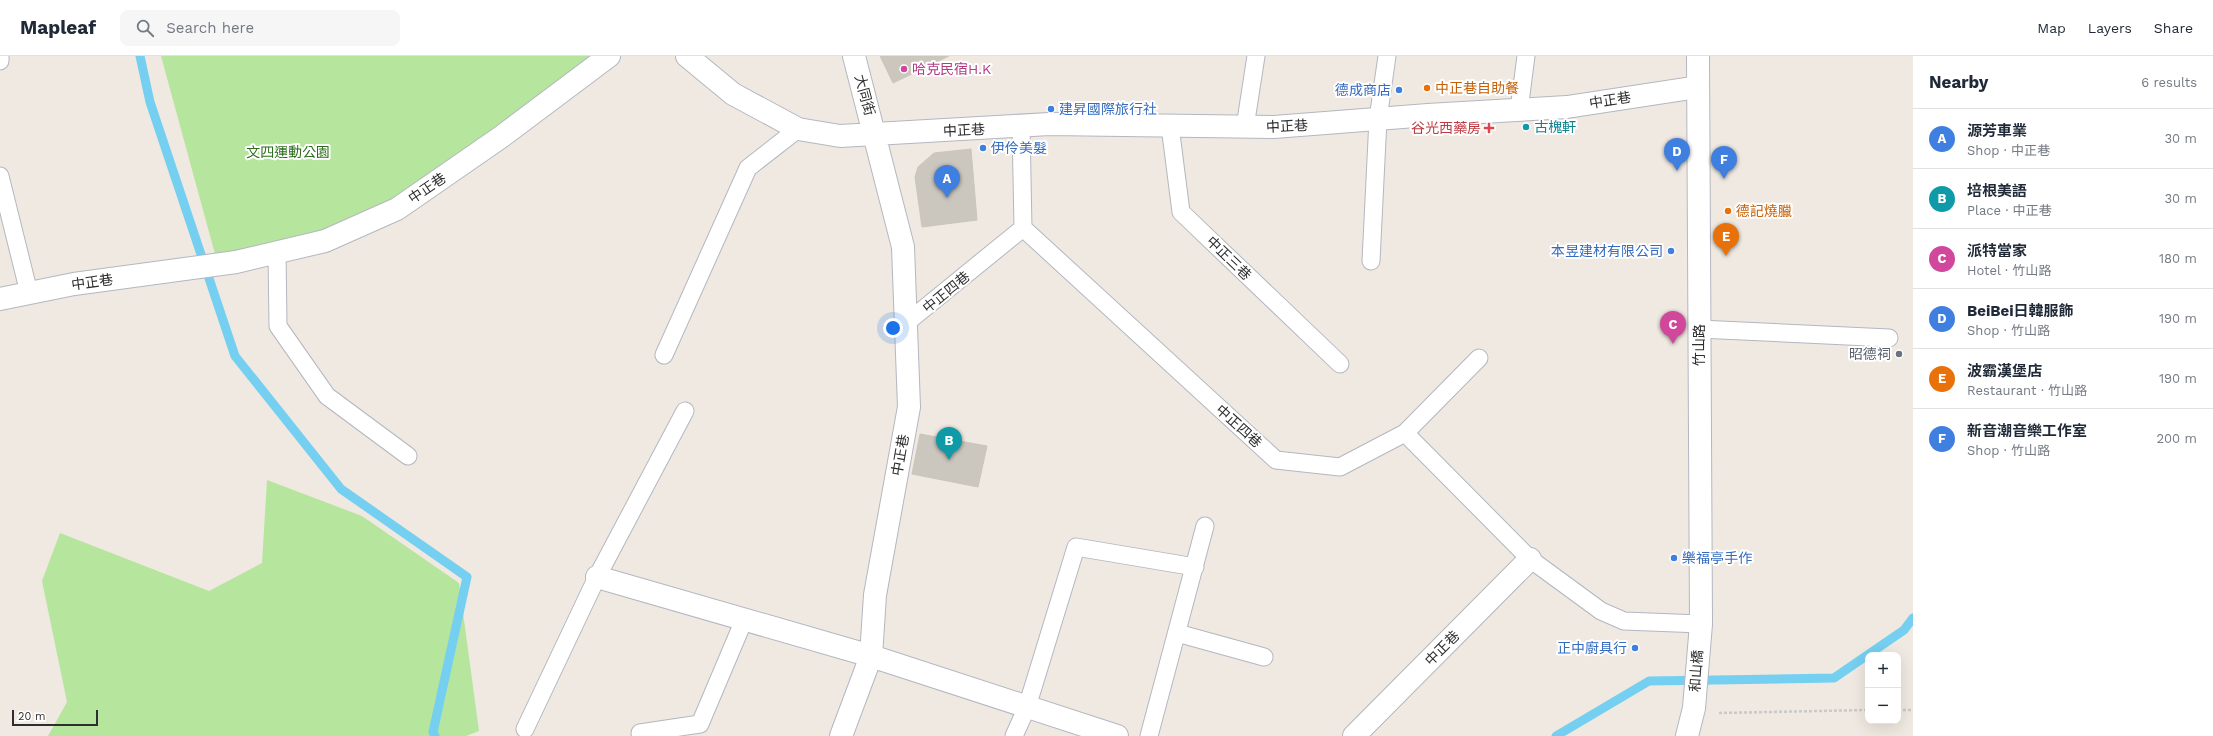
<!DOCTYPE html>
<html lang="en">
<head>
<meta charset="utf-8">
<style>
  :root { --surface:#fff; --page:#f6f6f7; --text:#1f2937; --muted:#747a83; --line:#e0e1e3; --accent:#4264fb }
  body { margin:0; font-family:"Work Sans","Noto Sans TC",sans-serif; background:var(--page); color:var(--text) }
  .controls { position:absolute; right:12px; bottom:12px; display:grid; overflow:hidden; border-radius:8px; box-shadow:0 4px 16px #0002 }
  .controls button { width:36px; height:36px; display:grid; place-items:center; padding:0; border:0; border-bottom:1px solid var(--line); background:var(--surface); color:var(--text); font:20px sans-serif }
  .scale { position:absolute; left:12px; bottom:10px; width:86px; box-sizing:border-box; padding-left:4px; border:2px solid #2e2e2e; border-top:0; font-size:11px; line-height:14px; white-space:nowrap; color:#2e2e2e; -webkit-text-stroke:3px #fff; paint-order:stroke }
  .you { position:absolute; left:893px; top:272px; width:14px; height:14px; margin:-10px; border:3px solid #fff; border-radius:50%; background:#1a73e8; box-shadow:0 0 0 6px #1a73e833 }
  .badge { display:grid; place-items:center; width:26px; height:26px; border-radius:50%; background:var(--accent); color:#fff; font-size:13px; font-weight:700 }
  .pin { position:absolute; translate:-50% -33px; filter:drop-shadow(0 1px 2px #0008) }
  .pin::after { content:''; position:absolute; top:21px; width:14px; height:12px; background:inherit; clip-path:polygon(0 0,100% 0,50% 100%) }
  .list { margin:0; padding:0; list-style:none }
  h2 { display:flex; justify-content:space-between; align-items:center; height:52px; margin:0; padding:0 16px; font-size:17px }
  h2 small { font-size:13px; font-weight:400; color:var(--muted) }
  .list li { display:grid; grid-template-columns:26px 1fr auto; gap:12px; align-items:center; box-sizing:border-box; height:60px; padding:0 16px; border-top:1px solid var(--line) }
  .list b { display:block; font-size:15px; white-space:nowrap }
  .list p { margin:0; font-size:13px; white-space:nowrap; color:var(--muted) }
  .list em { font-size:13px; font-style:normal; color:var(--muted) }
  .icon { flex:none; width:22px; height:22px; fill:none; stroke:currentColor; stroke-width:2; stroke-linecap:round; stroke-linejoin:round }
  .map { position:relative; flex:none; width:1913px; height:680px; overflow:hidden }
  header { display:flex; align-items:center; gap:24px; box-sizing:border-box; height:56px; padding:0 20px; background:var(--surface); border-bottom:1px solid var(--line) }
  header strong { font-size:19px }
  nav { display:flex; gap:22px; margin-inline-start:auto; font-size:14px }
  .search { width:280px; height:36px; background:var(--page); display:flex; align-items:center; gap:10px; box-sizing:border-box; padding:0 14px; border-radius:8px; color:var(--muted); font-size:15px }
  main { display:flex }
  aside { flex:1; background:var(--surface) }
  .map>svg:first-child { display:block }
  .green { fill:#b6e59e }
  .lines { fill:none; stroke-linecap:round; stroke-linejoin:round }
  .stream { stroke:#75cff0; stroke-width:9 }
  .building { fill:#cbc7bf; stroke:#cbc5ba }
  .lane-casing { stroke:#b4b7c1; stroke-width:19 }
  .street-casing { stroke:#b4b7c1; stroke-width:24 }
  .path { stroke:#c9c9c9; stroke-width:2.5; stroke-dasharray:3 2; stroke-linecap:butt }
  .lane { stroke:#fff; stroke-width:17 }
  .street { stroke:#fff; stroke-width:22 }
  .hotel-dot { fill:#d1479c; stroke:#fff; stroke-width:1.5 }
  .food-dot { fill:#e8710a; stroke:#fff; stroke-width:1.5 }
  .shop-dot { fill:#3f7fe0; stroke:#fff; stroke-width:1.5 }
  .culture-dot { fill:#0f9aa8; stroke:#fff; stroke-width:1.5 }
  .health-dot { fill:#e0444e; stroke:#fff; stroke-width:1.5 }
  .worship-dot { fill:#6b7280; stroke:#fff; stroke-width:1.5 }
  .labels { text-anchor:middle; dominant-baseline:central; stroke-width:4; stroke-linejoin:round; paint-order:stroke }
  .hotel-label { font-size:14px; fill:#b23c85; stroke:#fff; text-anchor:start }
  .food-label { font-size:14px; fill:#c56008; stroke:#fff; text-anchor:start }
  .shop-label { font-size:14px; fill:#366cbe; stroke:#fff; text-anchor:end }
  .street-label { font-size:14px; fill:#2e2e2e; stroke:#fff }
  .culture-label { font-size:14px; fill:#0d838f; stroke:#fff; text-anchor:start }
  .health-label { font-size:14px; fill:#be3a42; stroke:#fff; text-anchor:end }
  .park-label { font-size:14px; fill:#2c6e1b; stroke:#fff }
  .worship-label { font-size:14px; fill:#5b616d; stroke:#fff; text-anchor:end }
</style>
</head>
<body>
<header>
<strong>Mapleaf</strong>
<div class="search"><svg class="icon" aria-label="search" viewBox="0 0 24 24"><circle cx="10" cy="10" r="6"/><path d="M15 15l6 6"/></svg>Search here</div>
<nav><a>Map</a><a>Layers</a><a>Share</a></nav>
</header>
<main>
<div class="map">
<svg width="1913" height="680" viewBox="0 0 1913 680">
  <rect width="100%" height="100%" fill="#efe9e1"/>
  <path class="green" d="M161 0H608L397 153 218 209Z
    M267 424 362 460 459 527 479 675 466 680H48L67 646 42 525 60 477 209 535 262 507Z"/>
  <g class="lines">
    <path class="stream" d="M140 0 150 46 235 300 341 433 467 521 433 676 435 680
      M1556 680 1649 625 1834 622 1904 574 1913 562"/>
  </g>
  <path class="building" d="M880 0H949L893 27Z
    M971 93 977 164 922 171 915 121 918 111 934 97Z
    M920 378 987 390 978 431 912 418Z"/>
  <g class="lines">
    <defs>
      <path id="lane" d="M0 5V0
        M1519 54 1526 0
        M1021 70 1023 172 1276 404 1340 411 1405 377 1479 302
        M1170 70 1181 156 1340 308
        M1245 71 1256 0
        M0 120 29 237
        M277 196 278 270 327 340 408 400
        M1371 205 1378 63 1387 0
        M905 268 1023 172
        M1699 273 1889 282
        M664 299 748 112 798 73
        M1405 377 1530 503 1601 555 1624 565 1701 568
        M1177 577 1264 601
        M525 673 597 521 685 355
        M640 677 700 668 744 564
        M1014 680 1027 651 1076 491 1195 511
        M1149 680 1205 470"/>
      <path id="street" d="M687 0 733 38 798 73 840 80 1049 68 1274 71 1428 59 1567 51 1698 31
        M0 243 74 228 236 206 325 185 397 153 501 81 609 0
        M597 521 871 600 1117 680
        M841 680 871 600 875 539 909 351 903 191 854 0
        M1354 680 1530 503
        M1687 680 1694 652 1701 568 1698 0"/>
    </defs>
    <use href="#lane" class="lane-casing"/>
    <use href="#street" class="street-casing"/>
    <path class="path" d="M1898 654H1913
      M1719 657 1868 654"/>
    <use href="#lane" class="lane"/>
    <use href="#street" class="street"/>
  </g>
  <circle class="hotel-dot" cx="904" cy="13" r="4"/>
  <g class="food-dot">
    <circle cx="1427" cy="32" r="4"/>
    <circle cx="1728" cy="155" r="4"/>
  </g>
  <g class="shop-dot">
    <circle cx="1399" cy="34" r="4"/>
    <circle cx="1051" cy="53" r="4"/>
    <circle cx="983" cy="92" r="4"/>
    <circle cx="1671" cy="195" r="4"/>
    <circle cx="1674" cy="502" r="4"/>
    <circle cx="1635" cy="592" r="4"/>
  </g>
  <circle class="culture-dot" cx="1526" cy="71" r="4"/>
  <path class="health-dot" d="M1487 66h4v4h4v4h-4v4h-4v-4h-4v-4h4z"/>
  <circle class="worship-dot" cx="1899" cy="298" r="4"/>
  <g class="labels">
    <g class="hotel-label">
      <text x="912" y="13">哈克民宿H.K</text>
    </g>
    <g class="food-label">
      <text x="1435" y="32">中正巷自助餐</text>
      <text x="1736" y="155">德記燒臘</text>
    </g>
    <g class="shop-label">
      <text x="1391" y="34">德成商店</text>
      <text x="1059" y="53" text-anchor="start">建昇國際旅行社</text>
      <text x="991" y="92" text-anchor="start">伊伶美髮</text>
      <text x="1663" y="195">本昱建材有限公司</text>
      <text x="1682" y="502" text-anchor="start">樂福亭手作</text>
      <text x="1627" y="592">正中廚具行</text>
    </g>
    <g class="street-label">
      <text transform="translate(865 39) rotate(75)">大同街</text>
      <text transform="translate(1610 44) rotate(-9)">中正巷</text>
      <text transform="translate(1287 70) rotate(-3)">中正巷</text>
      <text transform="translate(964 74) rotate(-3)">中正巷</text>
      <text transform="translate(427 132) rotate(-34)">中正巷</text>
      <text transform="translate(1229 202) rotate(44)">中正三巷</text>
      <text transform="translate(92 226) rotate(-8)">中正巷</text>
      <text transform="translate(946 236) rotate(-39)">中正四巷</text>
      <text transform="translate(1699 289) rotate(-90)">竹山路</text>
      <text transform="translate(1239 370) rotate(42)">中正四巷</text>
      <text transform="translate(900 399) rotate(-80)">中正巷</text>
      <text transform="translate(1442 592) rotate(-45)">中正巷</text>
      <text transform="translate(1696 615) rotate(-86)">和山橋</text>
    </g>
    <g class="culture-label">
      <text x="1534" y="71">古槐軒</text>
    </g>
    <g class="health-label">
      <text x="1481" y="72">谷光西藥房</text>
    </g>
    <g class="park-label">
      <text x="288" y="96">文四運動公園</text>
    </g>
    <g class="worship-label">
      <text x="1891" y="298">昭德祠</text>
    </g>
  </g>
</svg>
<div class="controls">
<button>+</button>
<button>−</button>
</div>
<div class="scale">20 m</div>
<div class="you"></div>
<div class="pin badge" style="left:947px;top:142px;background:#3f7fe0">A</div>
<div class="pin badge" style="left:949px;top:404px;background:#0f9aa8">B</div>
<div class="pin badge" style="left:1673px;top:288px;background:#d1479c">C</div>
<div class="pin badge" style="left:1677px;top:115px;background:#3f7fe0">D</div>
<div class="pin badge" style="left:1726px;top:200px;background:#e8710a">E</div>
<div class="pin badge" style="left:1724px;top:123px;background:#3f7fe0">F</div>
</div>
<aside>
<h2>Nearby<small>6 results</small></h2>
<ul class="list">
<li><span class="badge" style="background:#3f7fe0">A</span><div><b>源芳車業</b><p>Shop · 中正巷</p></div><em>30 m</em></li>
<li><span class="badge" style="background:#0f9aa8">B</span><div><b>培根美語</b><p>Place · 中正巷</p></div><em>30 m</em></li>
<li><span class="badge" style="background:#d1479c">C</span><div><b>派特當家</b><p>Hotel · 竹山路</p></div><em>180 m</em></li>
<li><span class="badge" style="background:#3f7fe0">D</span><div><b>BeiBei日韓服飾</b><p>Shop · 竹山路</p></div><em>190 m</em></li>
<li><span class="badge" style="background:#e8710a">E</span><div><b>波霸漢堡店</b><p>Restaurant · 竹山路</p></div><em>190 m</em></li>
<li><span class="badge" style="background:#3f7fe0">F</span><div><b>新音潮音樂工作室</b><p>Shop · 竹山路</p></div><em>200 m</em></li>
</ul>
</aside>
</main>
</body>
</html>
